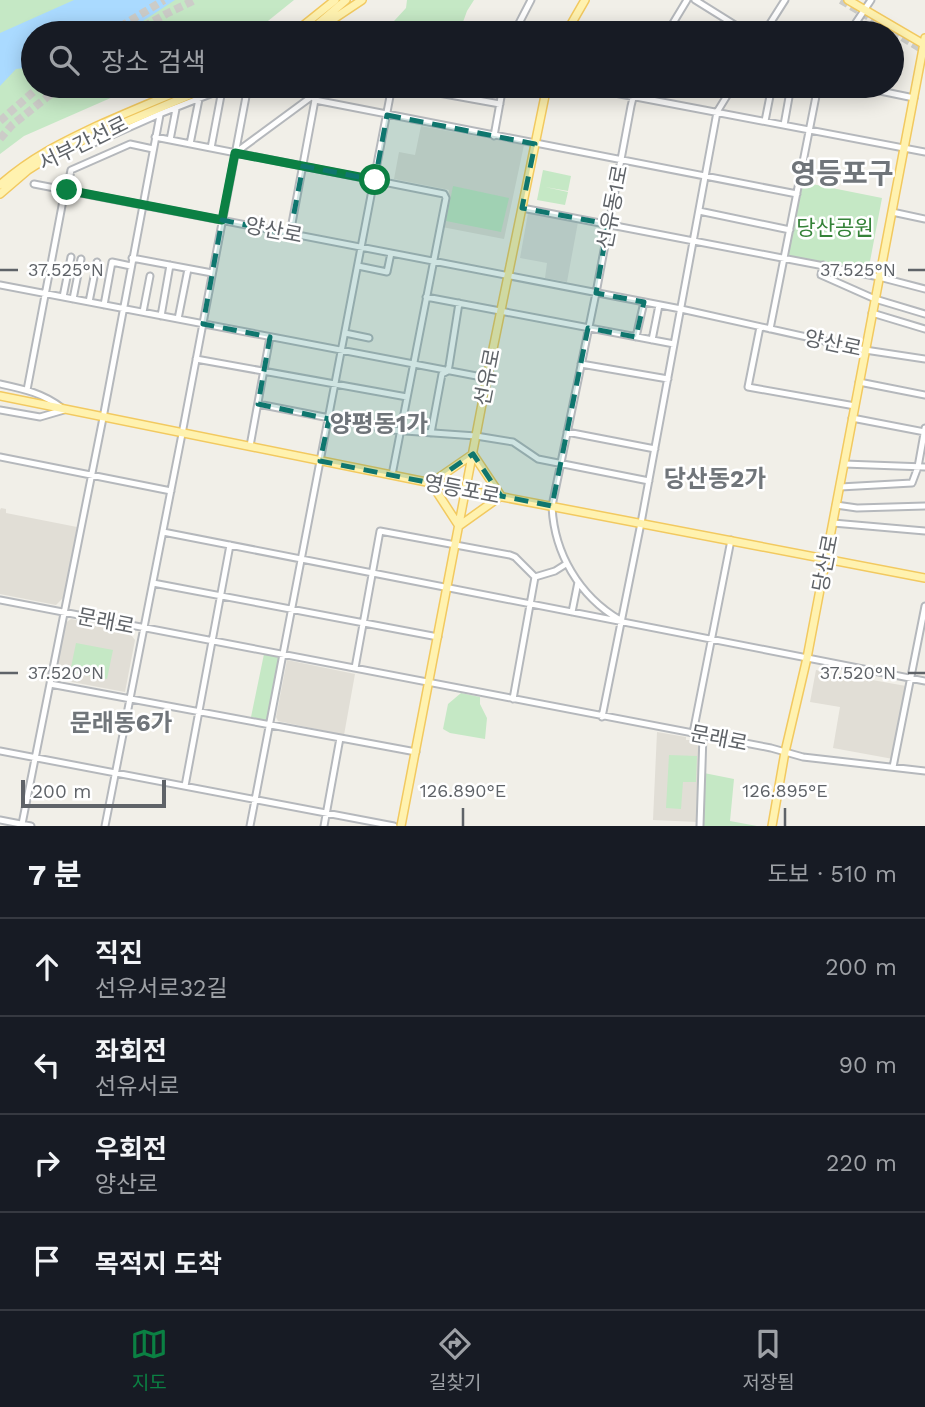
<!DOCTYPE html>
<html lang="ko">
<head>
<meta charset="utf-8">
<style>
  :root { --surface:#171b24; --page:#242831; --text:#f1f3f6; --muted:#9ea1a6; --line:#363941; --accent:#0b8043 }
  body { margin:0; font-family:"Work Sans","Noto Sans KR",sans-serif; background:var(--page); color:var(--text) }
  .scale { position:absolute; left:21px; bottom:18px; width:145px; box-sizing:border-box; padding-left:7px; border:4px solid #5f6368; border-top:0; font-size:19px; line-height:24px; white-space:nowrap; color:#5f6368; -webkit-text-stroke:5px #fff; paint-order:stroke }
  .stop { position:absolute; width:21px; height:21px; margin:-16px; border:5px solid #0b8043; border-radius:50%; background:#fff }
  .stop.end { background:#0b8043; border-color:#fff; box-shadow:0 2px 7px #0008 }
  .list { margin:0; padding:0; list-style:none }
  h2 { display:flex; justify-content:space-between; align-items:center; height:91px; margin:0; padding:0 28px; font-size:30px }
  h2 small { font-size:23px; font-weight:400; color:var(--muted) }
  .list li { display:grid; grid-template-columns:46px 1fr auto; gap:21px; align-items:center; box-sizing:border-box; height:98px; padding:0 28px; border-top:2px solid var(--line) }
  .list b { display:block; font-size:26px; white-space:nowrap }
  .list p { margin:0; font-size:23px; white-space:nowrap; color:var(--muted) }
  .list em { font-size:23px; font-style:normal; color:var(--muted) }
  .icon { flex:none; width:38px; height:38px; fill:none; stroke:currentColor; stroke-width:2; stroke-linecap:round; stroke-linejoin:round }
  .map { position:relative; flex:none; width:925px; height:826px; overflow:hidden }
  .search { position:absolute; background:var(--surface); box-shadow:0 4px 18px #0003; left:21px; right:21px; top:21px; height:77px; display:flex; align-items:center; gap:18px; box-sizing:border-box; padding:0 24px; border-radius:38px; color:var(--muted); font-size:26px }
  .sheet { height:483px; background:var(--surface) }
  nav { display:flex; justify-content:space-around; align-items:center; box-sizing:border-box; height:98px; border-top:2px solid var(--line); background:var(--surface); font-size:19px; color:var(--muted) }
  nav a { display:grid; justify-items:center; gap:4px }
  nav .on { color:var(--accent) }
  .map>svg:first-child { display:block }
  .industrial { fill:#e0deda }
  .education { fill:#e1ded6 }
  .green { fill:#c5e8c5 }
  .water { fill:#aadaff }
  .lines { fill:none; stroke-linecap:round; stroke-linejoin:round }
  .highway-tunnel { stroke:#ccccc8; stroke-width:8; stroke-dasharray:8 4; stroke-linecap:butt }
  .minor-casing { stroke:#b5b8bc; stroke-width:9 }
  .major-casing { stroke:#f2c960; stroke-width:10 }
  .minor { stroke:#fff; stroke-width:5 }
  .major { stroke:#fff2af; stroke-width:7 }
  .route { stroke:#0b8043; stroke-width:9 }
  .marked { fill:#0f766e; fill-opacity:0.2; stroke:#0f766e; stroke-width:5; stroke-dasharray:14 9; stroke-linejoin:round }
  .ticks { fill:none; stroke:#5f6368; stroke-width:2.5 }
  .labels { text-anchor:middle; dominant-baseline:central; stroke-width:5; stroke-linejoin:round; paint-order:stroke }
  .street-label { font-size:21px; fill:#5f6368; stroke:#fff }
  .park-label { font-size:21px; fill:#348238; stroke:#fff }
  .quarter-label { font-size:24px; font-weight:bold; fill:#70757a; stroke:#fff }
  .district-label { font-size:28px; font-weight:bold; fill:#70757a; stroke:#fff }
  .ticks-label { font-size:18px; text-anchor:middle; fill:#5f6368; stroke:#fff; stroke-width:5; stroke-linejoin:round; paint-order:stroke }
</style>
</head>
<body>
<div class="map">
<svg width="925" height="826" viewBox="0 0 925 826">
  <rect width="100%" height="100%" fill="#f1efe8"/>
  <path class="industrial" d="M528 213 578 222 567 282 545 278 547 263 520 258Z"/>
  <path class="education" d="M421 126 524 145 504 239 442 227 449 190 394 179 399 152 415 155Z
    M1 508 6 509V513L77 527 64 597 56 605 0 594V510Z
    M71 619 127 630 135 640 125 692 56 679 55 677 65 623Z
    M287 660 355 674 344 735 278 721 276 717Z
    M816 670 906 686 893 759 833 748 840 707 810 702Z
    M657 732 686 737V740H699L698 822 653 820Z"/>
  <path class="green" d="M0 0H294L253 33H33V86H138L24 136 0 154Z
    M407 0H474L467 11 459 33H383L406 8Z
    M543 170 571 176 568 191 545 187 568 192 565 205 537 200Z
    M802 182 882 198 868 272 788 256Z
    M453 186 509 198 501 232 446 221Z
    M76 643 113 650 107 679 70 672Z
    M264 654 280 658 268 721 251 717Z
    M461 693 480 697V704L487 718 485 739 450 733 443 729 448 704Z
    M669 755 697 756 696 782H683L681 809 666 808Z
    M704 773 734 779 730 821 757 826H703Z"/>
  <path class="water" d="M74 0H175L140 23 116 33H33V67L16 69 0 86V33Z"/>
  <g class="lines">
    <path class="highway-tunnel" d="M841 0 925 51
      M110 33 164 0
      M133 33 166 14 195 0
      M0 121 40 86
      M0 139 12 125 61 86"/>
    <defs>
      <path id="minor" d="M695 0 748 33
        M514 33 531 0
        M667 33 687 0
        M764 33 785 0
        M849 33 871 0
        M304 86 315 100 797 194
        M400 86 500 104
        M578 86 925 152
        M856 86 914 98
        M765 121 772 86
        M784 125 791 86
        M494 136 503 86
        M155 137 444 194 446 198 392 475
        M170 140 176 109
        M190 144 199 99
        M85 147 162 113 231 86
        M211 148 222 90
        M235 153 326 86
        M34 184 681 309 865 350 925 359
        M67 190 71 170 130 144 153 149
        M522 208 824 266 879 277 925 289
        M699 211 790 230
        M892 212 925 219
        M290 234 315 100
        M132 258 212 273
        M823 265 821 275 875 299 925 314
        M358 266 387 272 391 253
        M0 285 487 378
        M63 297 71 257
        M426 297 674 344
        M73 299 81 259
        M89 302 97 262
        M104 305 112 262 131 266
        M143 312 150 276
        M872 313 925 329
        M161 316 170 265
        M178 319 188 269
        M760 327 748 387 855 406
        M770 329 818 86
        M345 333 369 338
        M636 337 644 302
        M652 340 659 305
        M196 359 407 397
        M581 364 668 379
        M859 382 925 395
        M0 384C23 389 43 393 62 408
        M27 390 65 190
        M258 404 391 430 476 436 513 442 538 459 649 481
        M0 410 40 417 64 410
        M852 418 925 432
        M567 432 655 449
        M431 433 442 374 448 371 449 366 459 303
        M250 446 270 337
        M0 457 171 491
        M844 464 925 467
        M840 487 912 483 918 467 925 428
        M836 505 857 508 925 506
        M833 523 925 531
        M163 532 925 681
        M535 577 555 571 566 564
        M153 583 438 637
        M0 600 771 748 803 757 925 771
        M572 612 578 582
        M620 620C579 596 554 553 552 506L596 293 631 106 636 86
        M355 668 380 531 510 555 515 557 535 577
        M50 684 416 752
        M513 699 535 577
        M602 717 641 523 717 112 733 86
        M693 733 731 540
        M0 751 394 826
        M893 767 925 606
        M185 786 230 545
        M0 820 31 826
        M22 824 103 418 160 115
        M105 826 182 434 248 86
        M250 826 392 86
        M324 826 340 738
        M700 826 703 735"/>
      <path id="major" d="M848 0 925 45
        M318 24 346 0
        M294 33 335 0
        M308 33 329 22 362 0
        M566 33 585 0
        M0 185C30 158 61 143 97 126 128 112 160 99 191 86
        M0 194 28 170 58 151 211 86
        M0 396 466 490 925 578
        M473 454 501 496 459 526 431 483Z
        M401 826 487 378 547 86
        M772 826 785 752 807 658 925 38"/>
    </defs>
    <use href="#minor" class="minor-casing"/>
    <use href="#major" class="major-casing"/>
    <use href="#minor" class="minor"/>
    <use href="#major" class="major"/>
  </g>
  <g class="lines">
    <path class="route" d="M67 190 222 220 235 153 375 180"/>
  </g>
  <path class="marked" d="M387 115 535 144 522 208 608 224 596 293 644 302 636 337 588 328 552 506 501 496 473 454 431 483 320 461 329 419 258 404 270 337 203 324 222 220 290 234 303 166 375 180Z"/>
  <path class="ticks" d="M0 270H18M908 270H925M0 673H18M908 673H925M463 808V826M785 808V826"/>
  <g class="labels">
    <g class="street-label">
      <text transform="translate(83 143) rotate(-26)">서부간선로</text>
      <text transform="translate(612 207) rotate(-79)">선유동1로</text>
      <text transform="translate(274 230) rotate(11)">양산로</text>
      <text transform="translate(833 343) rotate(12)">양산로</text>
      <text transform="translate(487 377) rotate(-79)">선유로</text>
      <text transform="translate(462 489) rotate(11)">영등포로</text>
      <text transform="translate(825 563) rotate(-79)">당산로</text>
      <text transform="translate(106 621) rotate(11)">문래로</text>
      <text transform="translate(719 738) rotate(11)">문래로</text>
    </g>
    <g class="park-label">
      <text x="835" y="227">당산공원</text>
    </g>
    <g class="quarter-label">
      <text x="379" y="424">양평동1가</text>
      <text x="715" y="479">당산동2가</text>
      <text x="121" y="723">문래동6가</text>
    </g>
    <g class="district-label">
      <text x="842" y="173">영등포구</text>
    </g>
  </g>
  <g class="ticks-label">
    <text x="66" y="276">37.525°N</text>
    <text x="858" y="276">37.525°N</text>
    <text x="66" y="679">37.520°N</text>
    <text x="858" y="679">37.520°N</text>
    <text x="463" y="797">126.890°E</text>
    <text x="785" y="797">126.895°E</text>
  </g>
</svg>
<div class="scale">200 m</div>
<div class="stop" style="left:375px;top:180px"></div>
<div class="stop end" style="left:67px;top:190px"></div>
<div class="search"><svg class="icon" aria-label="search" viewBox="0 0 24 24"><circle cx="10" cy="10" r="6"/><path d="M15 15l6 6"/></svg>장소 검색</div>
</div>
<section class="sheet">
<h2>7 분<small>도보 · 510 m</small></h2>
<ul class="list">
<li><svg class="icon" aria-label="ahead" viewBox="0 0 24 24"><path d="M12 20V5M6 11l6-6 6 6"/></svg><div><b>직진</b><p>선유서로32길</p></div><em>200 m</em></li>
<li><svg class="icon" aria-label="left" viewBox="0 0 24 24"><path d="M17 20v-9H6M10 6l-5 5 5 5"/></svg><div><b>좌회전</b><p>선유서로</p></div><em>90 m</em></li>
<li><svg class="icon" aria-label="right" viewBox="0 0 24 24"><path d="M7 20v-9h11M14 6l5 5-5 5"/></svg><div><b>우회전</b><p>양산로</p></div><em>220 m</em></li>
<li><svg class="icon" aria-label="arrive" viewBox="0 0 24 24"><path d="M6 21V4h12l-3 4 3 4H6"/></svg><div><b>목적지 도착</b></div></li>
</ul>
</section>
<nav>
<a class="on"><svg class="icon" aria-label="map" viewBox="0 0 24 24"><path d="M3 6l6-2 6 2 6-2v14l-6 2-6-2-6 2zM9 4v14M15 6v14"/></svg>지도</a>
<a><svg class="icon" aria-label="directions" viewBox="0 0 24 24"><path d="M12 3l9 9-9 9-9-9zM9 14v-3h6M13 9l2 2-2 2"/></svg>길찾기</a>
<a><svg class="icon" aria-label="saved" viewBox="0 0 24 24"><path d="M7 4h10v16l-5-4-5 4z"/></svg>저장됨</a>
</nav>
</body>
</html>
